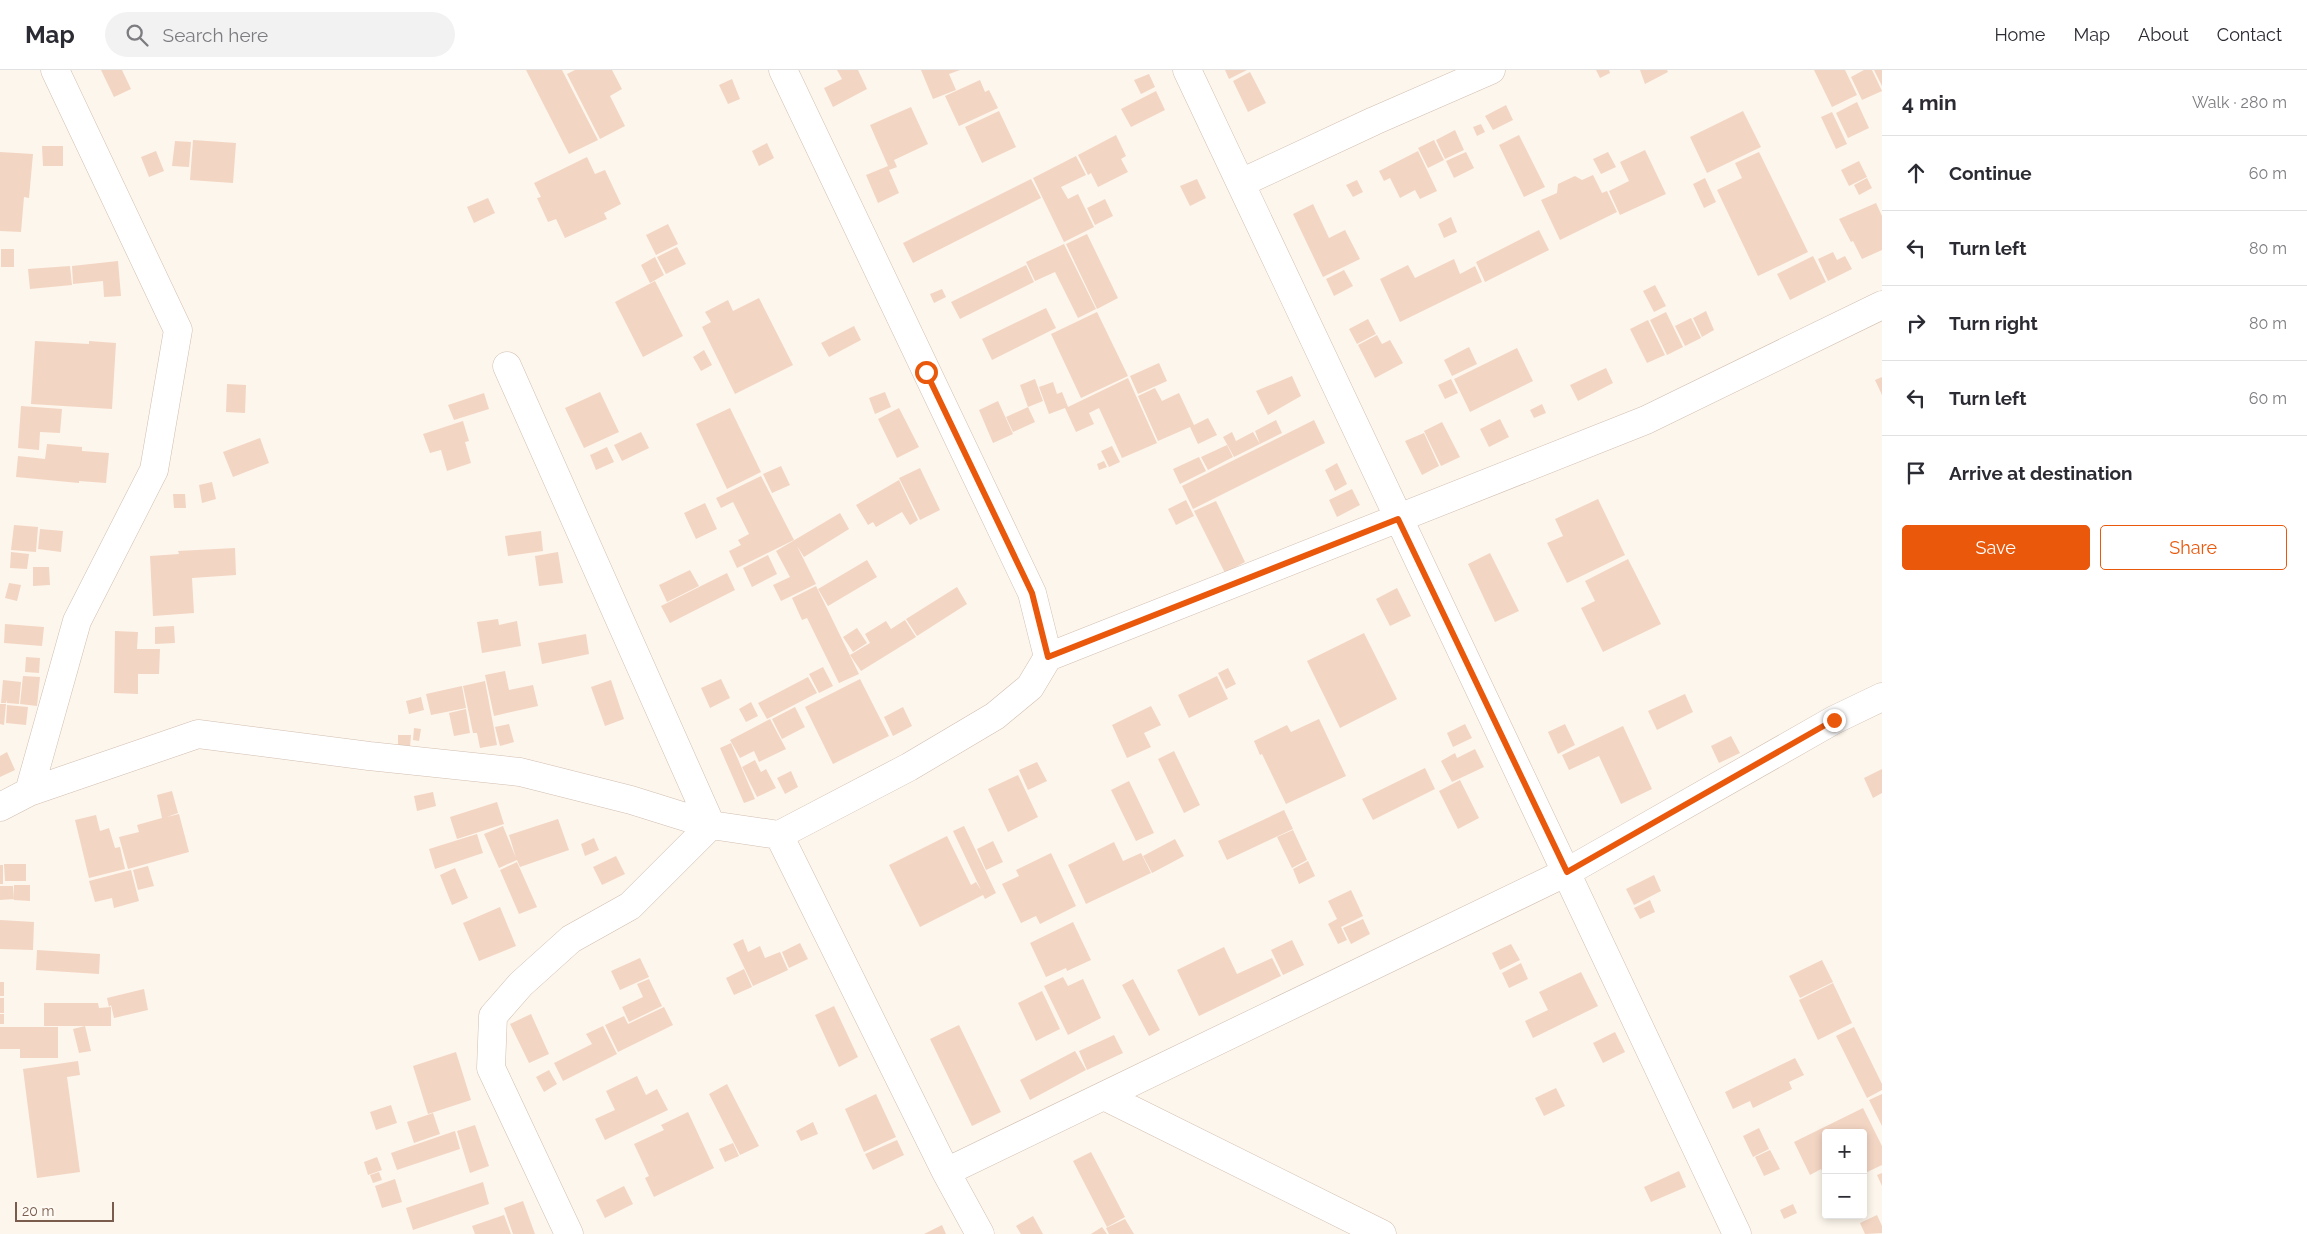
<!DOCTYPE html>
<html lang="en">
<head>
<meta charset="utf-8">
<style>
  :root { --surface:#fff; --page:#f2f2f3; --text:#2b2b33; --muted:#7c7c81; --line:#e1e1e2; --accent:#ea580c }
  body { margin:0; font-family:Raleway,sans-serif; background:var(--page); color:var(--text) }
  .controls { position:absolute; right:15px; bottom:15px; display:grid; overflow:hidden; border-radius:5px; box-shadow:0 2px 8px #0003 }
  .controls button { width:45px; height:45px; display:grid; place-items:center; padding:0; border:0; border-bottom:1px solid var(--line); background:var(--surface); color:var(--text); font:25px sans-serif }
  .scale { position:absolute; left:15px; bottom:12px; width:99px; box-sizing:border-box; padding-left:5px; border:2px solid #7a5c4d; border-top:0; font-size:14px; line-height:18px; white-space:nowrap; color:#7a5c4d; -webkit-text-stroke:4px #fffaf3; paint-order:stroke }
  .stop { position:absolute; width:15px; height:15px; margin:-11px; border:4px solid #ea580c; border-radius:50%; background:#fff }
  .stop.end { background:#ea580c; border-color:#fff; box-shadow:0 1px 5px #0008 }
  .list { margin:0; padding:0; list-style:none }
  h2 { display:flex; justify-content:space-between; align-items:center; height:65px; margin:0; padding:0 20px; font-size:21px }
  h2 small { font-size:16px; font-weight:400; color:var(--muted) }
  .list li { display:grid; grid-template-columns:32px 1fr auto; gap:15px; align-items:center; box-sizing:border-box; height:75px; padding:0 20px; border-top:1px solid var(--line) }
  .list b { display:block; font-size:19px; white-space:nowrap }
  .list em { font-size:16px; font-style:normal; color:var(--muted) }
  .actions { display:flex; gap:10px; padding:15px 20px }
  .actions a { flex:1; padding:11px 0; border:1px solid var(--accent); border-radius:5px; text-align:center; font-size:18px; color:var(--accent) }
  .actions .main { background:var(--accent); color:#fff }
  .icon { flex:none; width:28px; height:28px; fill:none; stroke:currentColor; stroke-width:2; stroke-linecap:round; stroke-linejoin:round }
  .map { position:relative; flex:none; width:1882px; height:1164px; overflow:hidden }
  header { display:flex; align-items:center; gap:30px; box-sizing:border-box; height:70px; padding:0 25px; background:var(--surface); border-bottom:1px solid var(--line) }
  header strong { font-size:24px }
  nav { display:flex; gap:28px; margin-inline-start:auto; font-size:18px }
  .search { width:350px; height:45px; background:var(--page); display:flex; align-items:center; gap:12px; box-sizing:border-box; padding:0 18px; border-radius:28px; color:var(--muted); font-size:19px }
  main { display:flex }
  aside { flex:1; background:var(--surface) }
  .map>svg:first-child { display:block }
  .building { fill:#f3d5c3 }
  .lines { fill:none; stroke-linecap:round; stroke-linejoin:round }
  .minor-casing { stroke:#d1beb0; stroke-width:29 }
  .minor { stroke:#fff; stroke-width:28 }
  .route { stroke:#ea580c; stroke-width:6 }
</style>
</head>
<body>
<header>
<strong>Map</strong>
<div class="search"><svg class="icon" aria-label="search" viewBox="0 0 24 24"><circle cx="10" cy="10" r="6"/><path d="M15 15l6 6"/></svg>Search here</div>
<nav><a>Home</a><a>Map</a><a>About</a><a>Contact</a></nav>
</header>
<main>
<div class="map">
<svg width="1882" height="1164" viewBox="0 0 1882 1164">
  <rect width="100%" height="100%" fill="#fdf6ec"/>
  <path class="building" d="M101 0H122L131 19 114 27Z
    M526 0H562L598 70 569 84Z
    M575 0H612L622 19 610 26 625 56 600 69 567 4Z
    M837 0H858L867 19 833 37 824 18 842 9Z
    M921 0H960L949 4 956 20 933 29Z
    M1225 0H1247L1229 9Z
    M1596 0H1609L1610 3 1600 8Z
    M1640 0H1667L1668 2 1645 14Z
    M1814 0H1845L1857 25 1832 37Z
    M1864 0H1872L1882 21 1862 30 1851 7Z
    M1874 0H1882V16Z
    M1250 2 1266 33 1248 42 1233 11Z
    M1149 4 1155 17 1141 24 1134 10Z
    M732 9 740 29 728 34 719 15Z
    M980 10 985 22 989 20 998 38 959 56 945 26Z
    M1156 21 1165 40 1131 57 1121 39Z
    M1857 32 1869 58 1848 68 1836 43Z
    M1506 35 1513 50 1493 60 1485 46Z
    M911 37 928 74 894 90 897 97 889 100 899 123 878 133 866 105 888 96 870 55Z
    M999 41 1016 77 982 93 965 57Z
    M1743 41 1761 77 1707 103 1690 67Z
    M1832 42 1847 74 1836 79 1821 47Z
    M1481 54 1485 62 1477 66 1473 57Z
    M1455 60 1464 80 1445 89 1436 70Z
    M1116 65 1126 86 1121 89 1128 102 1098 117 1091 103 1088 105 1078 85Z
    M1519 65 1545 117 1524 127 1499 75Z
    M193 70 236 73 233 113 190 110Z
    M1434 70 1444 90 1428 98 1418 78Z
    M175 71 191 72 189 97 172 96Z
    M767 73 774 88 759 96 752 81Z
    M42 76H63V96H43Z
    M1645 80 1666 124 1620 145 1609 121 1629 111 1620 92Z
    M156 81 164 101 149 107 141 87Z
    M1418 81 1437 121 1420 129 1415 120 1400 128 1390 108 1384 111 1379 101Z
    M0 82 33 84 29 128 24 127 21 162 0 161Z
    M1466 82 1474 98 1454 108 1446 91Z
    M1608 82 1616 97 1601 104 1593 89Z
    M1759 82 1808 182 1758 206 1717 120 1742 108 1735 93Z
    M1076 86 1086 105 1061 117 1068 129 1078 124 1094 157 1064 172 1033 108Z
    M587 87 595 104 605 100 621 134 604 143 607 149 565 168 556 149 548 152 537 128 541 127 534 113Z
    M1859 91 1867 107 1849 116 1841 100Z
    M1593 105 1602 123 1607 121 1617 142 1560 170 1541 130 1557 123 1558 114 1575 106 1582 110Z
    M1705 108 1716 132 1704 138 1693 114Z
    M1867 108 1872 118 1859 125 1854 115Z
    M1031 109 1041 128 913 193 903 173Z
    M1197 109 1206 128 1190 136 1180 116Z
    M1357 110 1363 122 1353 127 1346 115Z
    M488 128 495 143 474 153 467 137Z
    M1105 129 1113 146 1095 155 1087 138Z
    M1876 133 1882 146V180L1862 189 1853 171 1851 172 1839 149Z
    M1313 134 1329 168 1345 160 1360 189 1323 207 1293 144Z
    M1451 147 1457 162 1444 168 1438 154Z
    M668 154 678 174 656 185 646 165Z
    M1539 160 1549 180 1485 212 1476 192Z
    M1087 164 1118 228 1097 239 1066 174Z
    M1064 174 1096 239 1078 248 1055 202 1035 211 1026 192Z
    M677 177 686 194 666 204 657 187Z
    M1 179H14V197H1Z
    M1833 182 1837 190 1845 186 1852 199 1828 211 1818 189Z
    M1813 186 1826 212 1790 230 1777 204Z
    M655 187 664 205 650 213 641 195Z
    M1454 189 1460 204 1475 196 1482 212 1400 252 1380 209 1408 195 1415 208Z
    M118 191 121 226 104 227 103 211 73 214 72 196Z
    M1026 195 1034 212 960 249 951 232Z
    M70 196 72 215 30 219 28 199Z
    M1344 200 1353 216 1334 226 1326 209Z
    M655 211 683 266 643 287 615 232Z
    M1655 215 1666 236 1654 242 1643 221Z
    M942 219 946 227 934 233 930 224Z
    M759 228 793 295 735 324 702 257 711 252 705 242 728 230 733 241Z
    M1046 238 1056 258 992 290 982 269Z
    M1706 241 1714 260 1702 267 1693 248Z
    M1097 242 1128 306 1081 328 1051 264Z
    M1666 242 1683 277 1667 285 1650 250Z
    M1691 248 1701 268 1685 276 1675 256Z
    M1368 249 1376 264 1357 274 1349 259Z
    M1648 250 1665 285 1647 293 1630 259Z
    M854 256 861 270 829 287 821 273Z
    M1377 265 1382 274 1390 270 1403 293 1375 308 1358 275Z
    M35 271 89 274V271L116 273 112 339 31 334Z
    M1469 277 1477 294 1452 306 1444 290Z
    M1517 278 1533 311 1470 342 1454 309Z
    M704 280 712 295 701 301 693 287Z
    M1159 293 1167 311 1138 324 1130 306Z
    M1606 298 1613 313 1578 331 1570 315Z
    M1292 306 1301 326 1268 345 1256 321Z
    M1882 307V325L1875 310Z
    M1128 308 1157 373 1122 388 1099 338 1089 343 1094 354 1076 362 1065 338 1049 344 1039 317 1053 312 1057 324 1062 322 1068 337Z
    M1035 309 1043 331 1028 337 1020 315Z
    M1451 309 1458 323 1445 329 1438 315Z
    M227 314 246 315 245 343 226 342Z
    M1155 318 1162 331 1179 323 1194 355 1208 348 1217 365 1198 374 1190 357 1158 371 1138 326Z
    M600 322 619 362 584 378 565 338Z
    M885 322 891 337 875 344 869 328Z
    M484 323 489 339 454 350 448 335Z
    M998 331 1013 364 993 373 979 340Z
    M1542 334 1546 343 1534 348 1530 340Z
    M21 336 62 339 60 363 40 362 39 380 18 378Z
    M1028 337 1035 352 1013 362 1006 347Z
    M730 338 761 402 727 419 696 354Z
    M899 338 919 377 897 388 878 349Z
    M1500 349 1509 367 1489 377 1480 359Z
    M1276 350 1282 363 1260 374 1255 361Z
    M1314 350 1325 373 1193 439 1182 416Z
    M463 351 469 371 465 372 471 393 447 401 441 380 430 383 423 364Z
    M1442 352 1460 387 1441 396 1424 361Z
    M641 362 649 378 622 391 614 375Z
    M1232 362 1236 371 1253 362 1260 374 1234 387 1223 367Z
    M1424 363 1439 396 1422 405 1405 371Z
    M260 368 269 393 233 407 223 382Z
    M47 374 82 377V381L109 383 106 413 79 411V413L16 407 18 386 45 389Z
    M1227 375 1233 387 1208 400 1201 387Z
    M1112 376 1120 392 1109 397 1101 381Z
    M607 377 614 392 596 400 590 385Z
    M1199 387 1206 401 1180 414 1173 399Z
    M1104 391 1107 397 1099 400 1097 394Z
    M1337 393 1347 414 1335 421 1325 400Z
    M781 396 790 415 772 423 763 404Z
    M920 398 940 440 920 450 899 408Z
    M761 406 794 470 737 498 729 481 741 475 738 470 749 464 733 432 721 438 716 428Z
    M899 410 918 450 910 455 902 442 876 457 873 452 868 455 856 435Z
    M212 412 216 429 202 433 199 415Z
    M1352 419 1360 435 1337 447 1329 430Z
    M173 424H185L186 438H174Z
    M1598 429 1625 485 1567 513 1547 473 1563 466 1555 449Z
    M1186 430 1194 446 1176 455 1168 439Z
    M1216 431 1245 492 1225 503 1194 441Z
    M705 433 717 459 696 469 684 443Z
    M840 443 849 459 804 487 797 476 816 514 781 531 773 515 790 507 776 481Z
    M14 455 38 457 36 482 11 480Z
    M40 459 63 461 61 482 38 479Z
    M541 461 543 481 508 486 505 466Z
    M235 478 236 505 192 508 194 543 153 546 150 486 179 484 178 481Z
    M11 482 29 484 27 499 10 498Z
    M558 482 563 513 539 516 535 486Z
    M1490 483 1519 541 1495 552 1468 494Z
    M768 485 777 504 752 517 743 498Z
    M1628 489 1661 554 1603 582 1581 538 1595 531 1585 511Z
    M867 490 877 507 828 536 818 519Z
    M33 497H49L50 515 33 516Z
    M690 500 699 516 667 532 659 515Z
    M727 503 735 520 670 553 661 536Z
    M9 513 21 515 17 531 5 528Z
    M816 516 859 604 839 613 807 548 802 550 792 528Z
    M957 517 967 534 917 566 906 549Z
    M1397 518 1411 546 1390 556 1376 529Z
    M498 549 499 555 517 551 521 576 482 583 477 552Z
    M905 550 916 567 861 601 850 585 870 573 865 564 886 551 891 559Z
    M5 554 44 557 42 576 4 573Z
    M174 556 175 573 155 574V557Z
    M857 558 867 573 853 582 843 567Z
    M115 561 138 562 137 579H160L159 604H138V624L114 623Z
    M1364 563 1397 629 1340 658 1307 591Z
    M586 564 589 584 542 594 538 573Z
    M26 587 40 588 39 603 25 602Z
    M823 597 833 616 819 623 809 604Z
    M1228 598 1236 614 1226 619 1218 603Z
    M505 601 509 620 533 615 538 636 494 646 485 605Z
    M23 606 40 607 37 636 20 634Z
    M1217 606 1228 629 1189 648 1178 625Z
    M808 607 817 623 767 649 758 633Z
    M721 609 730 628 710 638 701 618Z
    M860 609 889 666 833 694 805 637Z
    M3 610 21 612 19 634 7 633V630L6 633H1Z
    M611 610 624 649 605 656 591 617Z
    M485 611 497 675 480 678 477 663H473L463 616Z
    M462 616 466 638 431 645 426 624Z
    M1685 624 1693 642 1657 660 1648 641Z
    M421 627 424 640 409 644 406 631Z
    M751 632 758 646 746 652 739 639Z
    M0 634H6L4 655 0 654Z
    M7 635 28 637 26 655 6 653Z
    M1151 636 1161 655 1144 663 1151 677 1127 688 1112 655Z
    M795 637 805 657 782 669 772 649Z
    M903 637 912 656 893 666 884 647Z
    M466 639 470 663 454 666 449 643Z
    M770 649 786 679 759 692 754 681 740 688 730 670Z
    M1319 649 1346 706 1286 734 1262 684 1260 685 1254 671 1287 655 1291 662Z
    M509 654 514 672 500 676 495 657Z
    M1465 654 1472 668 1453 677 1447 663Z
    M1565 654 1575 675 1558 684 1548 662Z
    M1623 656 1652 719 1621 734 1599 686 1569 700 1562 685Z
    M414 658 421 659 419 671 413 670Z
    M398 665H411L410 677 398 676Z
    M1731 666 1740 683 1719 693 1711 676Z
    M731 673 755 729 744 733 720 678Z
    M1475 679 1484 697 1452 712 1441 691 1455 683 1457 688Z
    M1174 681 1200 735 1184 743 1158 689Z
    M7 682 15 700 0 707V686Z
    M755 690 761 702 766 699 776 718 757 727 742 697Z
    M1037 692 1047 711 1028 720 1019 700Z
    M1425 698 1435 719 1373 750 1362 729Z
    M1882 699V723L1873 728 1864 708Z
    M791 701 798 717 785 724 777 708Z
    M1018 705 1038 747 1008 762 988 719Z
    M1460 710 1479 748 1458 759 1439 721Z
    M1129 711 1154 763 1136 771 1111 720Z
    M172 721 178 743 167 747 179 744 189 782 128 799 119 767 139 762 137 755 162 748 157 725Z
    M433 722 436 736 417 741 414 726Z
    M497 732 504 754 457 769 450 747Z
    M1284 740 1293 759 1227 790 1218 771Z
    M96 745 100 761 109 758 115 778 120 777 125 799 89 808 75 750Z
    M558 749 569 780 520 797 517 790 499 798 484 764 503 756 516 788 509 765Z
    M964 756 996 823 985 829 983 825 920 857 889 795 947 766 971 815 976 812 981 820 953 761Z
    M1293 760 1307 790 1292 798 1277 767Z
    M477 764 483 783 435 799 429 779Z
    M594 768 599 780 585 786 581 774Z
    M1175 769 1184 786 1152 803 1143 786Z
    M993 771 1003 792 986 800 977 779Z
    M1114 772 1123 791 1141 783 1151 803 1086 834 1068 795Z
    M1051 783 1076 836 1040 854 1036 846 1021 853 1002 814 1019 806 1016 800Z
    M616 786 625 804 602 815 593 797Z
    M1308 791 1315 806 1299 814 1293 799Z
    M517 792 537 837 519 844 500 800Z
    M4 794H26V811H5Z
    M0 795H3V814H0Z
    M148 796 154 816 138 820 133 800Z
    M455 798 468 828 452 835 440 805Z
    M131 800 139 831 114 838 112 828 95 832 89 811Z
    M1654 805 1661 821 1634 835 1626 819Z
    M14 815H30V831L14 830Z
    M0 816H13L14 829 0 830Z
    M1351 820 1363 846 1341 857 1347 870 1338 874 1328 854 1337 849 1328 831Z
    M1650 830 1655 842 1640 849 1634 838Z
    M500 837 516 876 479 891 463 853Z
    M1363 849 1370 864 1351 874 1343 858Z
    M0 850 34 852 33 880 0 879Z
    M1073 852 1091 890 1067 901 1066 898 1046 907 1030 873Z
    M743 869 748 882 760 876 765 888 780 882 788 900 753 916 733 874Z
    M1292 870 1304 895 1283 905 1271 880Z
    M800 873 808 889 789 898 782 882Z
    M1511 874 1520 890 1500 900 1492 883Z
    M1224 877 1237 904 1272 888 1281 906 1199 946 1177 900Z
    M37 880 100 884 99 904 36 900Z
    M640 888 649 907 620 920 611 901Z
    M1822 890 1833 912 1800 928 1789 906Z
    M1521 893 1528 909 1509 918 1502 903Z
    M744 899 752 917 734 925 726 908Z
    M1581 902 1598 936 1533 968 1525 951 1548 940 1539 922Z
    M1063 907 1068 916 1083 909 1101 948 1068 965 1044 916Z
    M649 909 662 936 629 952 622 937 643 927 637 914Z
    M1133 909 1160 960 1149 966 1122 915Z
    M0 912H4V926H0Z
    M1833 913 1852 953 1818 970 1799 930Z
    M144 919 148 940 114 948 111 935 109 937 107 928Z
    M1042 921 1060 959 1036 971 1018 933Z
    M0 928H4V943H0Z
    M44 933H98L99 938 111 937V956H44Z
    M834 936 858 987 839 997 815 945Z
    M664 937 673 955 618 982 605 955 624 946 628 954Z
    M0 944H4V954H0Z
    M531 944 549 984 529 993 510 954Z
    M959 955 1001 1042 972 1056 930 969Z
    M85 956 91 981 79 983 73 959Z
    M603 956 617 984 563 1011 554 993 592 974 586 964Z
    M0 957H58V988H20V979H0Z
    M1854 957 1882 1014V1020L1867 1028 1836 966Z
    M1615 962 1625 982 1603 993 1593 973Z
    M1114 965 1123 983 1087 1000 1079 981Z
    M1075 981 1086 1000 1030 1030 1020 1010Z
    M456 982 471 1030 428 1044 413 996Z
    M1795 988 1804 1005 1789 1012 1792 1019 1753 1038 1750 1031 1733 1039 1725 1022Z
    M78 991 80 1005 67 1007 80 1102 37 1108 23 999Z
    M549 1000 557 1014 544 1022 536 1007Z
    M637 1006 646 1025 657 1019 668 1040 605 1070 595 1049 615 1040 606 1021Z
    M727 1014 759 1076 740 1085 709 1024Z
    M1556 1018 1565 1036 1544 1046 1535 1028Z
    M876 1024 896 1067 864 1082 845 1039Z
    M1882 1024V1056L1869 1030Z
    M391 1035 397 1053 376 1060 370 1042Z
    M1863 1038 1882 1076V1095L1863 1104V1063H1826V1108L1821 1099 1810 1105 1794 1072Z
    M688 1042 714 1098 654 1127 645 1108 649 1106 634 1074 664 1060 661 1055Z
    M433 1043 440 1064 414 1073 407 1052Z
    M813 1052 818 1064 801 1071 796 1061Z
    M475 1055 489 1096 470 1103 457 1061Z
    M1759 1058 1769 1079 1753 1087 1743 1066Z
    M455 1061 460 1079 397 1100 391 1083Z
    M897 1070 904 1085 873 1100 865 1084Z
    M733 1073 739 1086 725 1092 719 1079Z
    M1770 1080 1780 1099 1764 1106 1755 1087Z
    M1091 1082 1125 1147 1107 1157 1073 1091Z
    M377 1087 382 1100 368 1105 364 1092Z
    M1679 1101 1686 1117 1651 1132 1644 1117Z
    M379 1102 382 1110 373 1113 370 1105Z
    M1882 1103V1116L1877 1105Z
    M395 1109 402 1132 382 1138 375 1116Z
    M483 1112 489 1134 413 1160 406 1138Z
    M624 1116 633 1134 605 1148 596 1130Z
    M523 1131 535 1164H513L504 1138Z
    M1793 1134 1797 1143 1784 1149 1780 1140Z
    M504 1145 511 1164H475L472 1156Z
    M1877 1145 1882 1156V1163L1865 1164 1860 1153Z
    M1033 1146 1043 1164H1021L1016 1156Z
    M1125 1149 1134 1164H1109L1106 1158Z
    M942 1155 946 1164H924Z
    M1102 1157 1107 1164H1091Z"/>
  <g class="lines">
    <defs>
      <path id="minor" d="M783 0 1032 523 1048 587
        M1187 0 1737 1164
        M1241 113 1374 51 1491 0
        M507 296 711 755
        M29 722 77 551 154 400 178 260 55 0
        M0 737 29 722 198 664 369 686 520 702 631 730 711 755 779 765 909 697 995 646 1030 617 1048 587 1646 350 1882 235
        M779 765 946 1102 980 1164
        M1104 1026 1382 1164
        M946 1102 1567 802 1834 650 1882 627
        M569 1164 491 998 493 946 521 914 571 869 630 836 711 755"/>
    </defs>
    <use href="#minor" class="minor-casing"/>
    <use href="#minor" class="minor"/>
  </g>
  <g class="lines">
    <path class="route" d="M926 302 1032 523 1048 587 1398 449 1567 802 1834 650"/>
  </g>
</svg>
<div class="controls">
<button>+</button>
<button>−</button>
</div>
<div class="scale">20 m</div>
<div class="stop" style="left:926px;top:302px"></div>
<div class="stop end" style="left:1834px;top:650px"></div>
</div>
<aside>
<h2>4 min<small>Walk · 280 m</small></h2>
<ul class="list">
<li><svg class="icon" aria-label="ahead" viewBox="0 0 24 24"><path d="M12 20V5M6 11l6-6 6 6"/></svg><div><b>Continue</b></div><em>60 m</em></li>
<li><svg class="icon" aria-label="left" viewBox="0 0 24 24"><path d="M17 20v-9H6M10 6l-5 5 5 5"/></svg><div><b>Turn left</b></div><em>80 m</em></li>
<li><svg class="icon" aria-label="right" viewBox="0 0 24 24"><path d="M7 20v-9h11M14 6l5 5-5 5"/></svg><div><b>Turn right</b></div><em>80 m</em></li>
<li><svg class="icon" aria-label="left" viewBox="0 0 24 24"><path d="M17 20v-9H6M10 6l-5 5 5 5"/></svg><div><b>Turn left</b></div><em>60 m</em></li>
<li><svg class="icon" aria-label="arrive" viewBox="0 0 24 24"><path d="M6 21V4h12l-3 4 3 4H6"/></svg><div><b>Arrive at destination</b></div></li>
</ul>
<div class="actions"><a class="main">Save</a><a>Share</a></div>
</aside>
</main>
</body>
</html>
